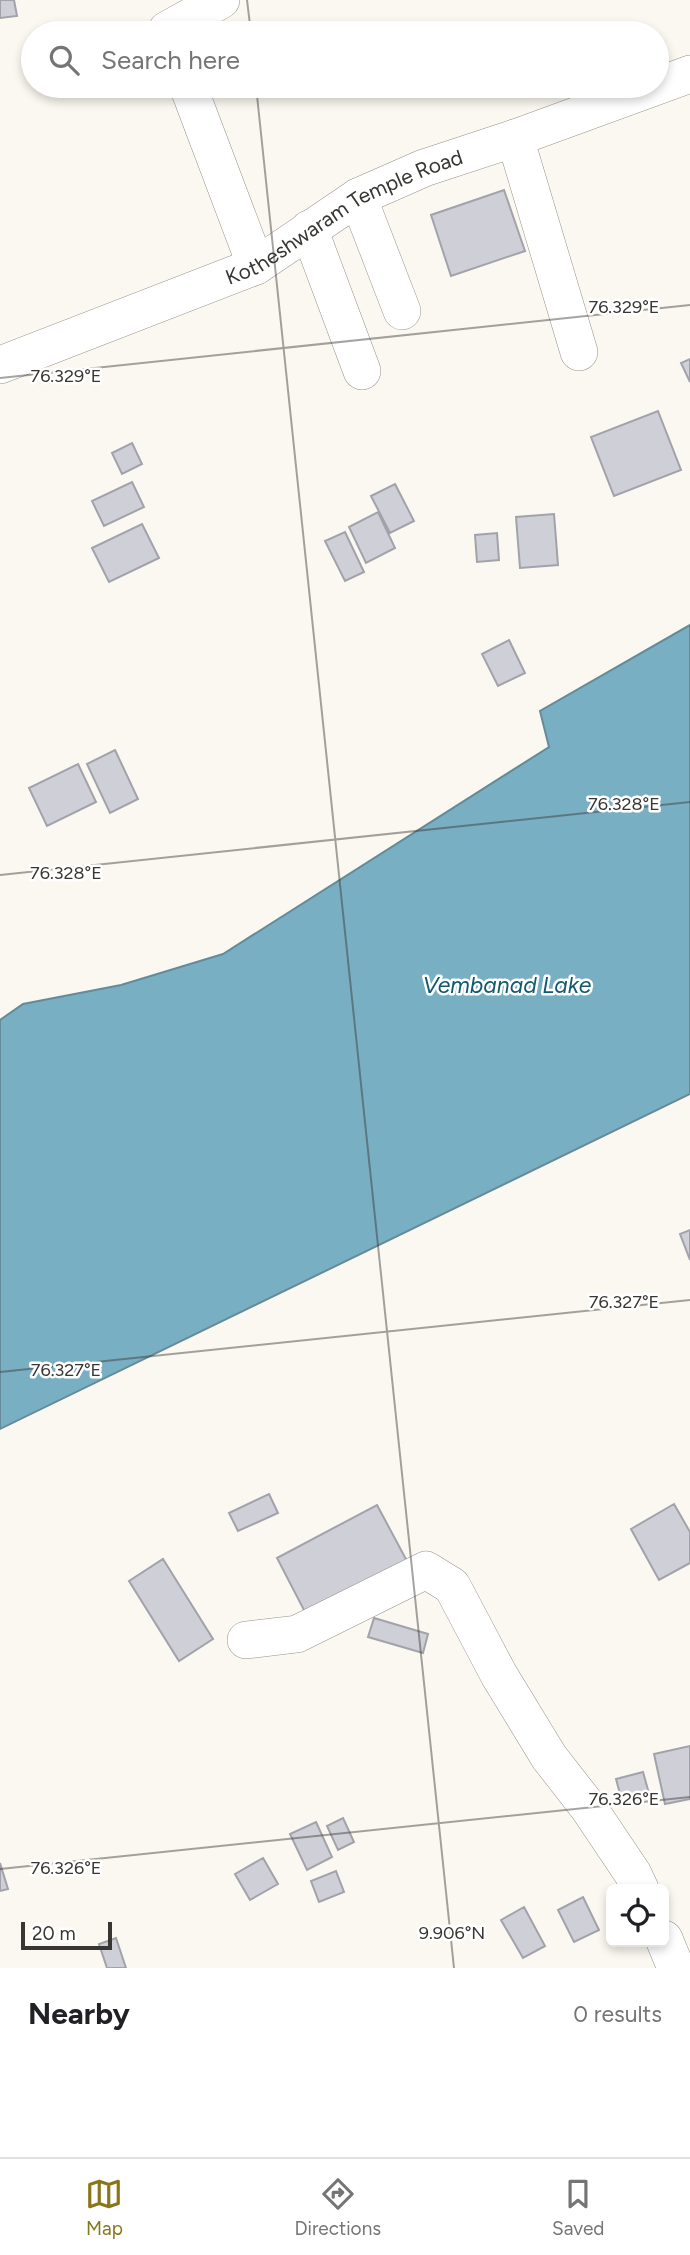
<!DOCTYPE html>
<html lang="en">
<head>
<meta charset="utf-8">
<style>
  :root { --surface:#fff; --page:#f6f6f6; --text:#202124; --muted:#757577; --line:#e0e0e0; --accent:#8a761a }
  body { margin:0; font-family:Figtree,sans-serif; background:var(--page); color:var(--text) }
  .controls { position:absolute; right:21px; bottom:21px; display:grid; overflow:hidden; border-radius:10px; box-shadow:0 4px 10px #0003 }
  .controls button { width:63px; height:63px; display:grid; place-items:center; padding:0; border:0; border-bottom:2px solid var(--line); background:var(--surface); color:var(--text); font:35px sans-serif }
  .scale { position:absolute; left:21px; bottom:18px; width:91px; box-sizing:border-box; padding-left:7px; border:4px solid #373633; border-top:0; font-size:19px; line-height:24px; white-space:nowrap; color:#373633; -webkit-text-stroke:5px #fff; paint-order:stroke }
  .list { margin:0; padding:0; list-style:none }
  h2 { display:flex; justify-content:space-between; align-items:center; height:91px; margin:0; padding:0 28px; font-size:30px }
  h2 small { font-size:23px; font-weight:400; color:var(--muted) }
  .icon { flex:none; width:38px; height:38px; fill:none; stroke:currentColor; stroke-width:2; stroke-linecap:round; stroke-linejoin:round }
  .map { position:relative; flex:none; width:690px; height:1968px; overflow:hidden }
  .search { position:absolute; background:var(--surface); box-shadow:0 4px 10px #0003; left:21px; right:21px; top:21px; height:77px; display:flex; align-items:center; gap:18px; box-sizing:border-box; padding:0 24px; border-radius:38px; color:var(--muted); font-size:26px }
  .sheet { height:189px; background:var(--surface) }
  nav { display:flex; justify-content:space-around; align-items:center; box-sizing:border-box; height:98px; border-top:2px solid var(--line); background:var(--surface); font-size:19px; color:var(--muted) }
  nav a { display:grid; justify-items:center; gap:4px }
  nav .on { color:var(--accent) }
  .map>svg:first-child { display:block }
  .water { fill:#79afc3; stroke:#658b98; stroke-width:2 }
  .building { fill:#cfd0d7; stroke:#a2a2aa; stroke-width:2 }
  .lines { fill:none; stroke-linecap:round; stroke-linejoin:round }
  .minor-casing { stroke:#95938c; stroke-width:38 }
  .minor { stroke:#fff; stroke-width:37 }
  .ticks { fill:none; stroke:#373633; stroke-width:2; stroke-opacity:0.45 }
  .labels { text-anchor:middle; dominant-baseline:central; stroke-width:5; stroke-linejoin:round; paint-order:stroke }
  .street-label { font-size:21px; fill:#373633; stroke:#fff }
  .water-label { font-size:23px; font-style:italic; fill:#11596f; stroke:#fff }
  .ticks-label { font-size:18px; text-anchor:middle; fill:#373633; stroke:#fff; stroke-width:5; stroke-linejoin:round; paint-order:stroke }
</style>
</head>
<body>
<div class="map">
<svg width="690" height="1968" viewBox="0 0 690 1968">
  <rect width="100%" height="100%" fill="#fbf8f1"/>
  <path class="water" d="M690 625V1094L0 1429V1020L23 1004 121 985 223 954 549 747 540 711Z"/>
  <path class="building" d="M0 0H14L17 16 0 18Z
    M504 190 525 251 451 276 431 215Z
    M690 359V382L681 363Z
    M658 411 681 470 614 496 591 437Z
    M132 443 142 464 122 474 112 453Z
    M132 482 144 507 104 526 92 501Z
    M395 484 414 521 390 533 371 496Z
    M378 512 395 548 366 563 349 527Z
    M554 514 558 565 520 568 516 517Z
    M142 524 159 558 109 582 92 548Z
    M345 532 364 572 345 581 325 541Z
    M497 533 499 560 477 562 475 535Z
    M509 640 525 673 498 686 482 654Z
    M115 750 138 799 110 813 87 764Z
    M78 764 96 802 47 826 29 788Z
    M690 1230V1260L680 1234Z
    M269 1494 278 1513 238 1531 229 1513Z
    M674 1504 690 1532V1563L659 1580 631 1529Z
    M377 1505 407 1561 306 1614 277 1558Z
    M163 1559 213 1639 179 1661 129 1581Z
    M374 1618 428 1634 423 1653 368 1637Z
    M690 1746V1799L665 1804 654 1754Z
    M643 1772 650 1797 623 1805 616 1779Z
    M343 1818 354 1842 338 1850 327 1826Z
    M316 1822 332 1857 307 1870 290 1834Z
    M263 1858 278 1884 250 1900 235 1874Z
    M0 1863 8 1889 0 1891Z
    M336 1871 344 1892 319 1902 311 1881Z
    M583 1897 599 1930 574 1942 558 1910Z
    M524 1907 545 1946 523 1958 501 1920Z
    M116 1938 126 1968H107L99 1944Z"/>
  <g class="lines">
    <defs>
      <g id="minor">
        <path d="M169 33 167 30 221 0"/>
        <path d="M188 86 256 266"/>
        <path d="M515 138 579 352"/>
        <path d="M358 197 402 311"/>
        <path d="M309 229 362 371"/>
        <path id="s1" d="M0 365 256 266 358 197 424 168 515 138 690 74"/>
        <path d="M246 1640 297 1634 426 1570 452 1586 499 1675 549 1757 588 1807 633 1874 640 1889"/>
        <path d="M664 1939 676 1968"/>
      </g>
    </defs>
    <use href="#minor" class="minor-casing"/>
    <use href="#minor" class="minor"/>
  </g>
  <path class="ticks" d="M247 0 251 33M256 86 454 1968M0 378 690 305M0 875 690 802M0 1372 690 1300M0 1869 690 1797"/>
  <g class="labels">
    <g class="street-label">
      <text stroke="none"><textPath href="#s1" startOffset="376">Kotheshwaram Temple Road</textPath></text>
    </g>
    <g class="water-label">
      <text x="507" y="985">Vembanad Lake</text>
    </g>
  </g>
  <g class="ticks-label">
    <text x="624" y="313">76.329°E</text>
    <text x="66" y="382">76.329°E</text>
    <text x="624" y="810">76.328°E</text>
    <text x="66" y="879">76.328°E</text>
    <text x="624" y="1308">76.327°E</text>
    <text x="66" y="1376">76.327°E</text>
    <text x="624" y="1805">76.326°E</text>
    <text x="66" y="1874">76.326°E</text>
    <text x="452" y="1939">9.906°N</text>
  </g>
</svg>
<div class="controls">
<button><svg class="icon" aria-label="locate" viewBox="0 0 24 24"><circle cx="12" cy="12" r="6"/><path d="M12 2v4M12 18v4M2 12h4M18 12h4"/></svg></button>
</div>
<div class="scale">20 m</div>
<div class="search"><svg class="icon" aria-label="search" viewBox="0 0 24 24"><circle cx="10" cy="10" r="6"/><path d="M15 15l6 6"/></svg>Search here</div>
</div>
<section class="sheet">
<h2>Nearby<small>0 results</small></h2>
<ul class="list">
</ul>
</section>
<nav>
<a class="on"><svg class="icon" aria-label="map" viewBox="0 0 24 24"><path d="M3 6l6-2 6 2 6-2v14l-6 2-6-2-6 2zM9 4v14M15 6v14"/></svg>Map</a>
<a><svg class="icon" aria-label="directions" viewBox="0 0 24 24"><path d="M12 3l9 9-9 9-9-9zM9 14v-3h6M13 9l2 2-2 2"/></svg>Directions</a>
<a><svg class="icon" aria-label="saved" viewBox="0 0 24 24"><path d="M7 4h10v16l-5-4-5 4z"/></svg>Saved</a>
</nav>
</body>
</html>
